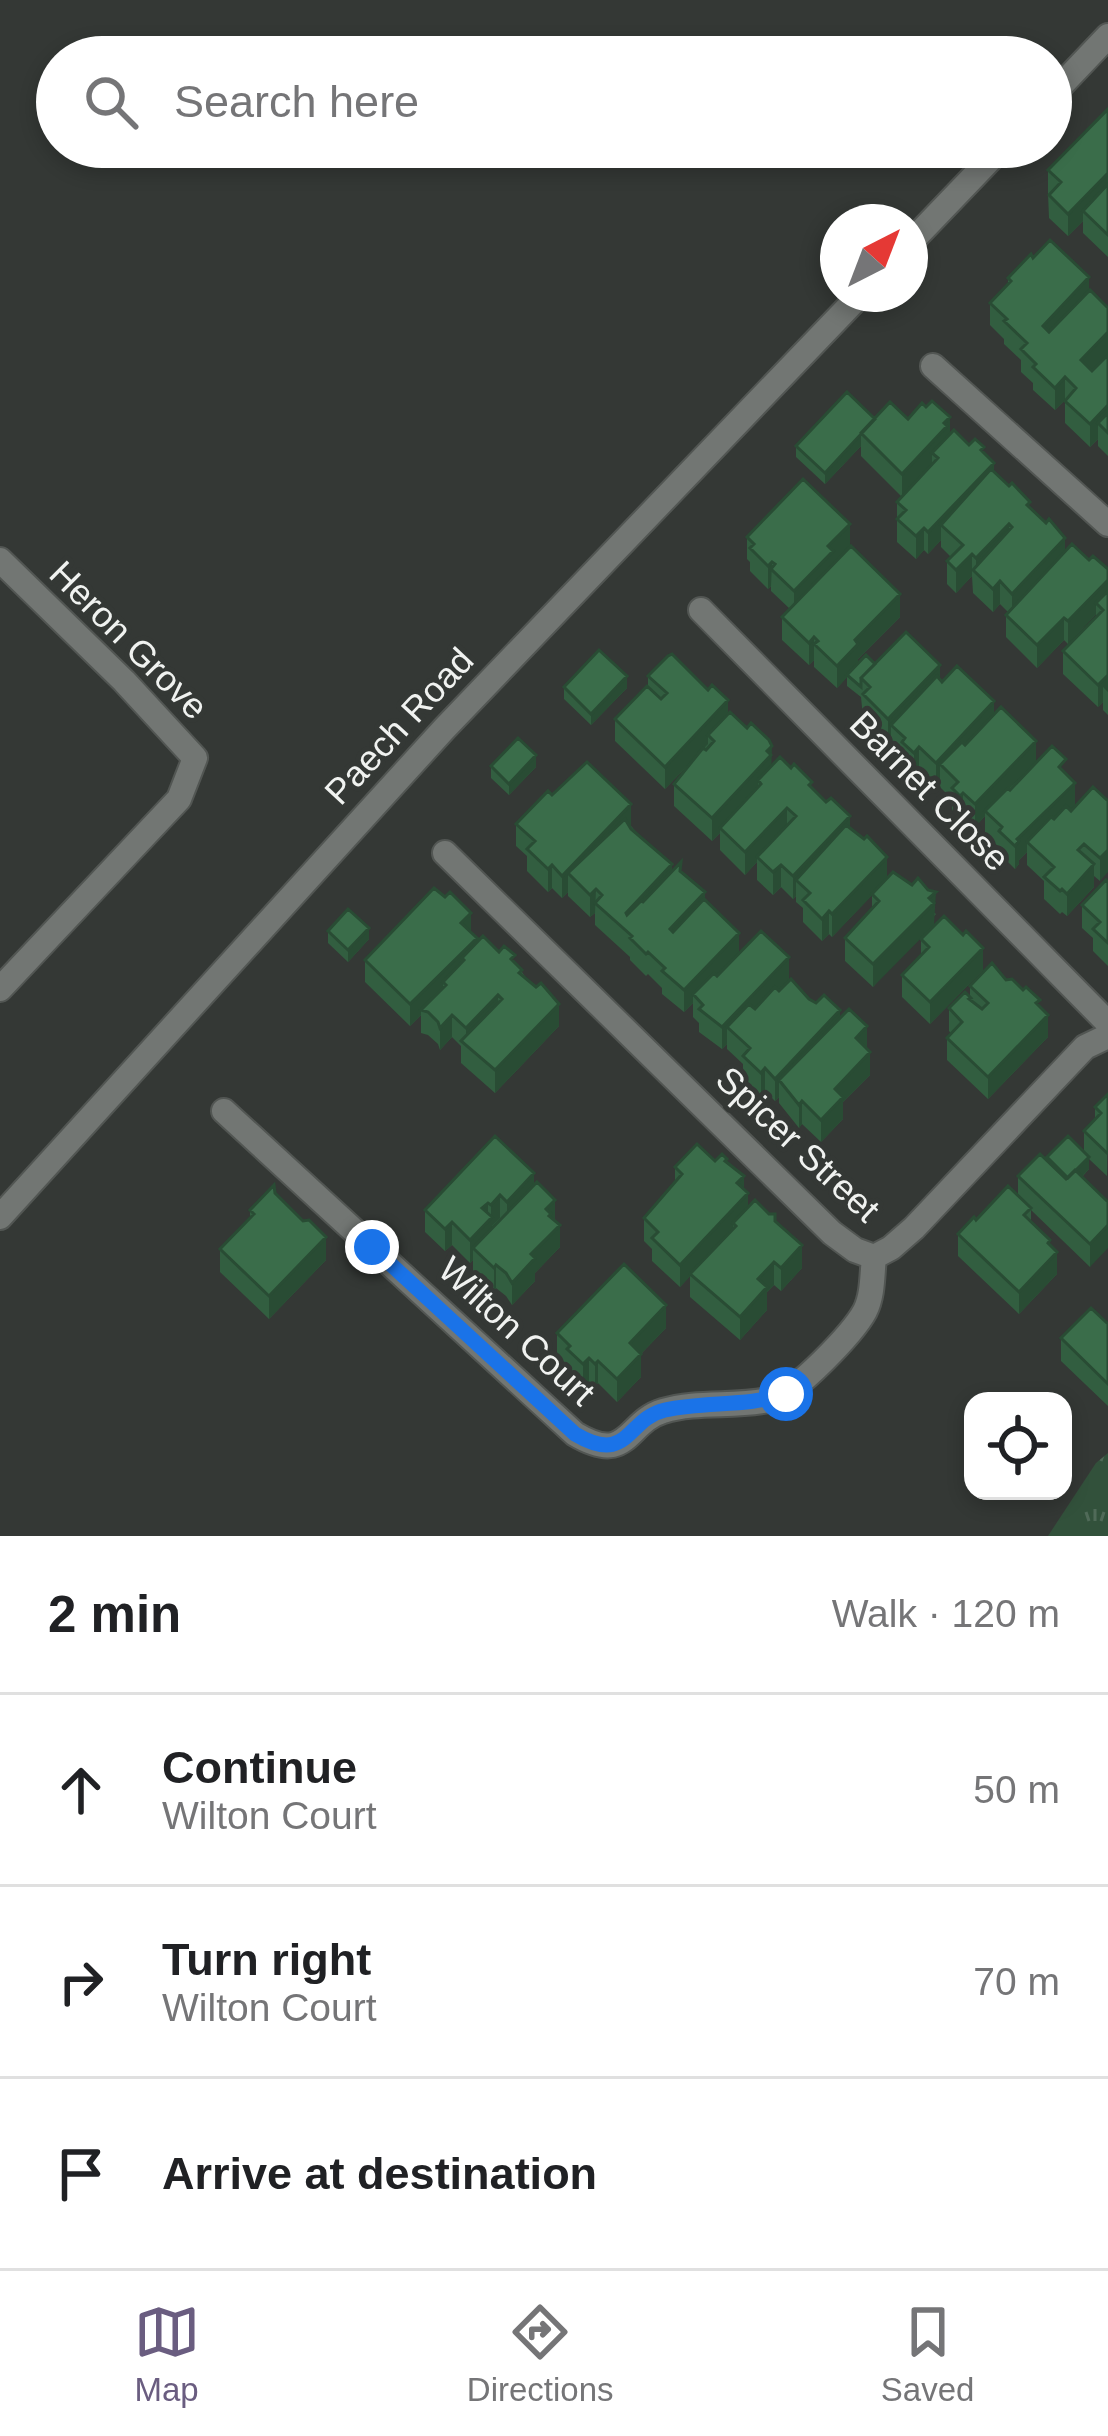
<!DOCTYPE html>
<html lang="en">
<head>
<meta charset="utf-8">
<style>
  :root { --surface:#fff; --page:#f2f2f2; --text:#202124; --muted:#757577; --line:#e0e0e0; --accent:#6a5d80 }
  body { margin:0; font-family:Helvetica,sans-serif; background:var(--page); color:var(--text) }
  .controls { position:absolute; right:36px; bottom:36px; display:grid; overflow:hidden; border-radius:24px; box-shadow:0 6px 18px #0003 }
  .controls button { width:108px; height:108px; display:grid; place-items:center; padding:0; border:0; border-bottom:3px solid var(--line); background:var(--surface); color:var(--text); font:60px sans-serif }
  .compass { position:absolute; left:820px; top:204px; width:108px; height:108px; border-radius:50%; background:var(--surface); box-shadow:0 6px 18px #0003; rotate:42deg }
  .stop { position:absolute; width:36px; height:36px; margin:-27px; border:9px solid #1a73e8; border-radius:50%; background:#fff }
  .stop.end { background:#1a73e8; border-color:#fff; box-shadow:0 3px 12px #0008 }
  .list { margin:0; padding:0; list-style:none }
  h2 { display:flex; justify-content:space-between; align-items:center; height:156px; margin:0; padding:0 48px; font-size:51px }
  h2 small { font-size:39px; font-weight:400; color:var(--muted) }
  .list li { display:grid; grid-template-columns:78px 1fr auto; gap:36px; align-items:center; box-sizing:border-box; height:192px; padding:0 48px; border-top:3px solid var(--line) }
  .list b { display:block; font-size:45px; white-space:nowrap }
  .list p { margin:0; font-size:39px; white-space:nowrap; color:var(--muted) }
  .list em { font-size:39px; font-style:normal; color:var(--muted) }
  .icon { flex:none; width:66px; height:66px; fill:none; stroke:currentColor; stroke-width:2; stroke-linecap:round; stroke-linejoin:round }
  .map { position:relative; flex:none; width:1108px; height:1536px; overflow:hidden }
  .search { position:absolute; background:var(--surface); box-shadow:0 6px 18px #0003; left:36px; right:36px; top:36px; height:132px; display:flex; align-items:center; gap:30px; box-sizing:border-box; padding:0 42px; border-radius:66px; color:var(--muted); font-size:45px }
  .sheet { height:732px; background:var(--surface) }
  nav { display:flex; justify-content:space-around; align-items:center; box-sizing:border-box; height:168px; border-top:3px solid var(--line); background:var(--surface); font-size:33px; color:var(--muted) }
  nav a { display:grid; justify-items:center; gap:6px }
  nav .on { color:var(--accent) }
  .map>svg:first-child { display:block }
  .park { fill:url(#park-tufts) }
  .lines { fill:none; stroke-linecap:round; stroke-linejoin:round }
  .minor-casing { stroke:#525653; stroke-width:28 }
  .minor { stroke:#727673; stroke-width:24 }
  .wall { fill:#325e40 }
  .shaded-wall { fill:#294c34 }
  .building { fill:#3a6d4a; stroke:#294c34; stroke-width:3 }
  .route { stroke:#1a73e8; stroke-width:15 }
  .labels { text-anchor:middle; dominant-baseline:central; stroke-width:10; stroke-linejoin:round; paint-order:stroke }
  .street-label { font-size:36px; fill:#f0f2f0; stroke:#343835 }
</style>
</head>
<body>
<div class="map">
<svg width="1108" height="1536" viewBox="0 0 1108 1536">
  <defs>
    <pattern id="park-tufts" width="24" height="20" patternUnits="userSpaceOnUse" patternTransform="scale(3)"><rect width="24" height="20" fill="#32513b"/><path d="M3 7l-1-3M5 7V3M7 7l1-3M15 17l-1-3M17 17v-4M19 17l1-3" fill="none" stroke="#506a58"/></pattern>
  </defs>
  <rect width="100%" height="100%" fill="#343835"/>
  <path class="park" d="M1108 1453V1536H1048L1096 1463Z"/>
  <g class="lines">
    <defs>
      <path id="minor" d="M1051 96 1108 36
        M910 243 1002 147
        M933 366 1108 524
        M0 560 124 681 195 758 179 799 0 989
        M701 610 1108 1023
        M445 853 832 1233 855 1250 874 1257 891 1248 914 1228 1085 1047 1108 1036
        M224 1111 575 1434C629 1466 626 1422 663 1411 699 1400 737 1408 773 1399 796 1393 853 1333 865 1311 873 1295 872 1275 874 1257
        M0 1217 444 729 861 294"/>
    </defs>
    <use href="#minor" class="minor-casing"/>
    <use href="#minor" class="minor"/>
  </g>
  <path class="wall" d="M1108 109V257L1083 233V221L1068 236 1049 218 1048 193V170Z
    M1033 258 1089 291 1108 355V456L1098 446V439L1090 447 1065 423V400L1055 410 1033 390V383L1021 372V360L1004 344V339L990 325V303L1008 284V278Z
    M875 419H908L950 434 984 453 994 472 1030 507 1065 551 1108 569V715L1103 710V702L1098 707 1063 674V651L1096 617V614L1068 644 1064 640 1037 668 1006 637V615L1008 612 1000 604 993 612 973 593 972 576 956 593 947 584V561L951 557 941 547V540L928 554 924 550 916 559 897 542V502L902 497 861 456V446L825 484 796 457V446Z
    M747 537 850 547 900 617 858 659V663L875 664 940 680 994 715 1036 762 1066 774 1075 806 1108 801 1100 881 1094 876V887L1067 916 1062 912 1060 914 1044 899V881L1027 865V852L1019 860V864L1015 869 999 853V847L985 834V816L975 827 963 816 960 819 952 810V799L940 787V781L936 785 919 770 914 776 902 764V758L891 748V738L888 741 863 717 861 697 847 686V677L837 688 814 667V660L809 665 782 640V617L790 609 771 591V586L768 589 750 571V562L747 559Z
    M648 676 728 713 772 766 812 789 850 828 887 878 936 914 873 987 845 961V938L872 909V895L832 937 829 934 822 941 803 922V908L796 902V896L793 899 781 887 773 895 757 880V862L745 875 720 850V833L712 841 674 806V784L693 760 665 789 615 741V719L648 687Z
    M564 687 627 688 591 725 564 699Z
    M491 766 536 767 509 795 491 778Z
    M552 795 631 826 672 872 680 871 705 900 739 953 789 980 778 991 809 999 840 1018 867 1049 870 1075 843 1102V1119L821 1142 802 1124 799 1128 779 1103V1097L775 1101 765 1091 761 1095 743 1079V1064L727 1049V1044L722 1049 699 1032V1023L693 1017V1003L684 1012 662 994V988L648 974 646 976 630 960V957L595 925V913L590 917 568 896V892L562 898 552 888 548 892 527 871V856L516 846V824Z
    M1108 882V966L1093 951V938L1082 928V905Z
    M328 931 369 939 348 962 328 943Z
    M471 932 477 942 499 952 515 962 559 1026 495 1093 461 1063V1046L452 1037 440 1050 438 1044 428 1035 421 1033V1015L410 1026 365 982V960Z
    M921 939 983 970 930 1024 902 997V975L921 955Z
    M1006 980 1040 1007 1048 1037 988 1099 947 1060V1038L951 1033 949 1031V1008L970 997V986Z
    M1108 1094 1107 1176 1089 1159V1169L1082 1177 1108 1202 1090 1267 1031 1210V1222L1050 1245 1057 1274 1019 1314 958 1256V1234L976 1220 1018 1196V1176L1047 1160V1157L1084 1152V1131L1095 1119V1107Z
    M715 1161 727 1162 744 1189 748 1207 775 1221 802 1268 781 1291 774 1285 767 1292V1310L740 1340 690 1297V1276L680 1287 652 1261V1249L644 1241V1218L675 1183V1167Z
    M534 1185 555 1221 560 1247 535 1273V1281L512 1305 506 1296 496 1288 494 1291 473 1271V1260L470 1263 452 1245 445 1251 425 1232V1210Z
    M275 1193 303 1221 326 1260 269 1319 220 1272V1249L250 1217V1210Z
    M1108 1324V1406L1061 1361V1338Z
    M666 1328 641 1354V1377L617 1402 598 1383 595 1387 589 1381 583 1387 567 1372V1365L557 1356V1333Z"/>
  <path class="shaded-wall" d="M1108 173V195L1083 211V221L1068 236V214Z
    M1089 277V299L1043 348V326Z
    M1108 332V355L1081 383V360Z
    M1065 377V400L1055 410V388Z
    M1108 405V428L1098 423V439L1090 447V424Z
    M950 417V439L932 453V465L902 497V474Z
    M861 434V446L825 484V473Z
    M994 463V485L941 525V540L928 554V532Z
    M850 524V547L794 614V591L828 546Z
    M1009 524V547L976 573V558Z
    M924 528V550L916 559V536Z
    M1065 538V560L1052 568 1050 566V576L1012 616V594Z
    M972 554V576L956 593V570Z
    M772 562 771 586 768 589V566Z
    M1108 580V602L1096 603V614L1068 644V621Z
    M1000 581V604L993 612V589Z
    M900 594V617L858 659V666L837 688V666L855 640Z
    M1064 618V640L1037 668V645Z
    M814 637V660L809 665V643Z
    M940 665V688L891 725V738L888 741V719Z
    M1108 675V692L1103 687V702L1098 707V685Z
    M627 676V688L591 725V714Z
    M728 700V723L708 735V744L665 789V767Z
    M994 701V723L940 764V781L936 785V763Z
    M1036 741V763L985 811V816L975 827V804Z
    M772 746 771 778 761 784 758 780V792L720 828V833L712 841V818Z
    M919 747V770L914 776V753Z
    M536 755V767L509 795V784Z
    M1075 783V806L1032 847 1027 842V852L1019 860V864L1015 869V846L1017 839Z
    M963 793V816L960 819V796Z
    M631 804V826L577 882 568 873V892L562 898V876Z
    M787 808V831L757 857V862L745 875V852Z
    M850 816V839L796 880V896L793 899V876Z
    M1108 850V872L1100 881V858Z
    M887 857V880L832 937V914Z
    M672 864V887L628 933 626 913Z
    M1094 864V887L1067 916V894Z
    M552 865V888L548 892V869Z
    M781 865V887L773 895V872Z
    M596 889 595 913 590 917V895Z
    M705 892V915L670 952V929Z
    M936 892 934 925 873 987V964Z
    M829 911V934L822 941V919Z
    M471 913V935L461 923Z
    M369 928V939L348 962V950Z
    M739 933V955L697 999 693 994V1003L684 1012V990Z
    M477 938V960H464L462 958V975L446 985 443 982V993L421 1010V1015L410 1026V1004Z
    M983 948V970L930 1024V1002Z
    M789 957V980L736 1035 727 1027V1044L722 1049V1027Z
    M498 995V1017L466 1045V1028Z
    M559 1004V1026L495 1093V1070Z
    M840 1010V1033L779 1080V1097L775 1101V1079Z
    M452 1015V1037L440 1050V1028Z
    M1048 1015V1037L988 1099V1077Z
    M867 1026V1049L856 1038Z
    M870 1052V1075L843 1102V1119L821 1142V1120L835 1089Z
    M765 1068V1091L761 1095V1073Z
    M802 1101V1124L799 1128V1105Z
    M1089 1157V1169L1069 1190V1179Z
    M534 1173V1196L507 1224V1202Z
    M744 1176V1198L748 1193V1216L736 1226 733 1223V1232L680 1287V1265Z
    M500 1195V1218L492 1226V1240L473 1248V1260L470 1263V1240L482 1208 488 1203V1222L491 1219V1205Z
    M555 1200V1222L560 1225V1247L535 1273V1281L512 1305V1283L531 1254 546 1209Z
    M452 1222V1245L445 1251V1229Z
    M1108 1225V1248L1090 1267V1244Z
    M326 1237V1260L269 1319V1296Z
    M1050 1240V1259L1057 1252V1274L1019 1314V1292Z
    M802 1245V1268L781 1291V1268Z
    M774 1262V1285L767 1292V1310L740 1340V1317L758 1279Z
    M496 1265V1288L494 1291V1268Z
    M666 1305V1328L630 1365V1343Z
    M641 1354V1377L617 1402V1379Z
    M589 1358V1381L583 1387V1364Z
    M598 1361V1383L595 1387V1364Z"/>
  <path class="building" d="M1108 109V173L1068 214 1049 195 1061 182 1048 170Z
    M1108 184V235L1083 211Z
    M1050 240 1089 277 1043 326 1049 332 1090 290 1108 308V332L1081 360 1092 371 1108 355V405L1090 424 1065 401 1076 388 1065 377 1055 388 1033 367 1036 364 1021 349 1027 343 1004 321 1007 319 990 303 1011 281 1008 278 1031 254 1033 258Z
    M847 392 875 419 825 473 796 446Z
    M932 401 950 417 944 423 947 426 902 474 861 433 890 402 908 419 922 403 926 407Z
    M1108 413V433L1098 423Z
    M954 430 969 445 975 439 984 447 981 450 994 463 928 532 924 528 916 536 897 519 906 510 897 502 938 458 932 453Z
    M991 469 1009 486 1012 483 1030 502 1027 505 1046 523 1049 519 1065 538 1012 594 1000 581 993 589 973 570 1012 527 1009 524 976 558 972 554 956 570 947 561 963 545 941 525Z
    M803 479 850 524 828 546 833 551 794 591 771 569 775 564 772 562 768 566 750 548 754 544 747 537Z
    M1072 544 1089 560 1093 556 1108 569V580L1068 621 1064 618 1037 645 1006 615Z
    M851 546 900 594 855 640 858 644 837 666 814 644 818 641 814 637 809 643 782 617Z
    M1108 591V675L1098 685 1063 651 1103 610 1096 603Z
    M906 632 940 665 888 719 863 694 870 687 861 678Z
    M599 650 627 676 591 714 564 687Z
    M672 654 708 690 712 685 728 700 665 767 615 719 647 686 661 699 667 693 648 676 668 656Z
    M866 655 875 664 861 678V687L847 675Z
    M957 666 994 701 936 763 919 747 914 753 902 742 905 738 891 725 937 676 942 682Z
    M1001 707 1036 741 975 804 963 793 960 796 952 788 958 782 940 764 962 742 965 745Z
    M730 712 747 728 751 723 769 740 772 746 767 751 771 755 712 818 674 784 703 748 706 750 714 741 708 735Z
    M518 738 536 755 509 784 491 766Z
    M1052 746 1066 759 1059 767 1075 783 1017 839 1019 841 1015 846 999 831 1002 827 985 811 1008 788 1010 790Z
    M780 757 791 768 794 764 812 782 809 785 826 802 831 798 850 816 793 876 781 865 773 872 757 857 796 816 787 808 745 852 720 828 761 784 758 780Z
    M587 762 631 804 562 876 552 865 548 869 527 849 535 841 516 824 548 791 552 795Z
    M1093 787 1108 801V850L1100 858 1084 844 1078 850 1094 864 1067 894 1062 889 1060 891 1044 877 1054 867 1027 842 1051 817 1054 819 1066 806 1071 811Z
    M625 819 631 829 672 864 626 913 627 915 641 901 643 902 681 862 680 871 705 892 670 929 673 932 704 899 739 933 684 990 662 971 665 968 648 952 646 954 630 938 632 936 595 903 602 895 596 889 590 895 568 873Z
    M846 825 864 839 867 836 887 857 832 914 829 911 822 919 803 900 810 893 796 880Z
    M893 872 912 885 918 878 928 890 936 892 929 898 934 903 873 964 845 938 879 901 872 894Z
    M1106 880 1108 882V943L1093 929 1100 922 1082 905Z
    M434 888 445 897 450 892 471 913 461 923 477 938 410 1004 365 960Z
    M348 909 369 928 348 950 328 931Z
    M944 916 963 935 966 931 983 948 930 1002 902 975 929 947 921 939Z
    M761 931 789 957 722 1027 699 1009 703 1005 693 994 714 973 717 976Z
    M483 936 499 952 504 946 515 955 511 959 522 970 519 973 536 987 541 983 559 1004 495 1070 461 1041 502 999 498 995 466 1028 452 1015 440 1028 438 1022 428 1012 421 1010 446 985 443 982 464 960 462 958Z
    M992 963 1006 980 1012 979 1023 990 1026 987 1040 1000 1036 1003 1048 1015 988 1077 947 1038 962 1022 949 1008 965 992 971 998 969 999 982 1009 988 1003 970 986Z
    M791 979 809 999 816 1003 824 995 840 1010 775 1079 765 1068 761 1073 743 1056 750 1048 727 1027 749 1004 755 1009 775 987 779 991Z
    M849 1009 867 1026 856 1038 870 1052 835 1089 843 1097 821 1120 802 1101 799 1105 779 1080Z
    M1108 1094V1152L1107 1153 1084 1131 1101 1113 1095 1107Z
    M495 1136 534 1173 507 1202 500 1195 491 1205 488 1203 482 1208 492 1217 470 1240 452 1222 445 1229 425 1210Z
    M1068 1136 1089 1157 1068 1178 1047 1157Z
    M697 1144 715 1161 722 1154 727 1159 725 1161 744 1176 737 1183 748 1193 680 1265 652 1238 658 1232 644 1218 682 1174 675 1167Z
    M1040 1154 1066 1179 1075 1170 1108 1202V1225L1090 1244 1018 1176Z
    M537 1182 555 1200 546 1209 551 1214 549 1216 560 1225 531 1254 535 1258 512 1283 506 1273 496 1265 494 1268 473 1248Z
    M274 1185 275 1193 303 1221 309 1220 326 1237 269 1296 220 1249 254 1214 250 1210Z
    M1008 1186 1031 1208 1024 1215 1050 1240 1048 1243 1057 1252 1019 1292 958 1234 974 1217 976 1220Z
    M755 1200 769 1214H775V1221L802 1245 781 1268 774 1262 758 1279 767 1287 740 1317 690 1274 736 1226 733 1223Z
    M624 1264 666 1305 630 1343 641 1354 617 1379 598 1361 595 1364 589 1358 583 1364 567 1349 570 1346 557 1333Z
    M1091 1308 1108 1324V1384L1061 1338Z"/>
  <g class="lines">
    <path class="route" d="M372 1247 575 1434C629 1466 626 1419 665 1410 705 1401 747 1407 786 1394"/>
  </g>
  <g class="labels">
    <g class="street-label">
      <text transform="translate(129 640) rotate(45)">Heron Grove</text>
      <text transform="translate(399 726) rotate(-47)">Paech Road</text>
      <text transform="translate(930 791) rotate(45)">Barnet Close</text>
      <text transform="translate(798 1144) rotate(43)">Spicer Street</text>
      <text transform="translate(517 1331) rotate(43)">Wilton Court</text>
    </g>
  </g>
</svg>
<div class="controls">
<button><svg class="icon" aria-label="locate" viewBox="0 0 24 24"><circle cx="12" cy="12" r="6"/><path d="M12 2v4M12 18v4M2 12h4M18 12h4"/></svg></button>
</div>
<svg class="compass" viewBox="-18 -18 36 36"><path d="M0-13l5 13h-10z" fill="#e53935"/><path d="M0 13l5-13h-10z" fill="#757577"/></svg>
<div class="stop" style="left:786px;top:1394px"></div>
<div class="stop end" style="left:372px;top:1247px"></div>
<div class="search"><svg class="icon" aria-label="search" viewBox="0 0 24 24"><circle cx="10" cy="10" r="6"/><path d="M15 15l6 6"/></svg>Search here</div>
</div>
<section class="sheet">
<h2>2 min<small>Walk · 120 m</small></h2>
<ul class="list">
<li><svg class="icon" aria-label="ahead" viewBox="0 0 24 24"><path d="M12 20V5M6 11l6-6 6 6"/></svg><div><b>Continue</b><p>Wilton Court</p></div><em>50 m</em></li>
<li><svg class="icon" aria-label="right" viewBox="0 0 24 24"><path d="M7 20v-9h11M14 6l5 5-5 5"/></svg><div><b>Turn right</b><p>Wilton Court</p></div><em>70 m</em></li>
<li><svg class="icon" aria-label="arrive" viewBox="0 0 24 24"><path d="M6 21V4h12l-3 4 3 4H6"/></svg><div><b>Arrive at destination</b></div></li>
</ul>
</section>
<nav>
<a class="on"><svg class="icon" aria-label="map" viewBox="0 0 24 24"><path d="M3 6l6-2 6 2 6-2v14l-6 2-6-2-6 2zM9 4v14M15 6v14"/></svg>Map</a>
<a><svg class="icon" aria-label="directions" viewBox="0 0 24 24"><path d="M12 3l9 9-9 9-9-9zM9 14v-3h6M13 9l2 2-2 2"/></svg>Directions</a>
<a><svg class="icon" aria-label="saved" viewBox="0 0 24 24"><path d="M7 4h10v16l-5-4-5 4z"/></svg>Saved</a>
</nav>
</body>
</html>
